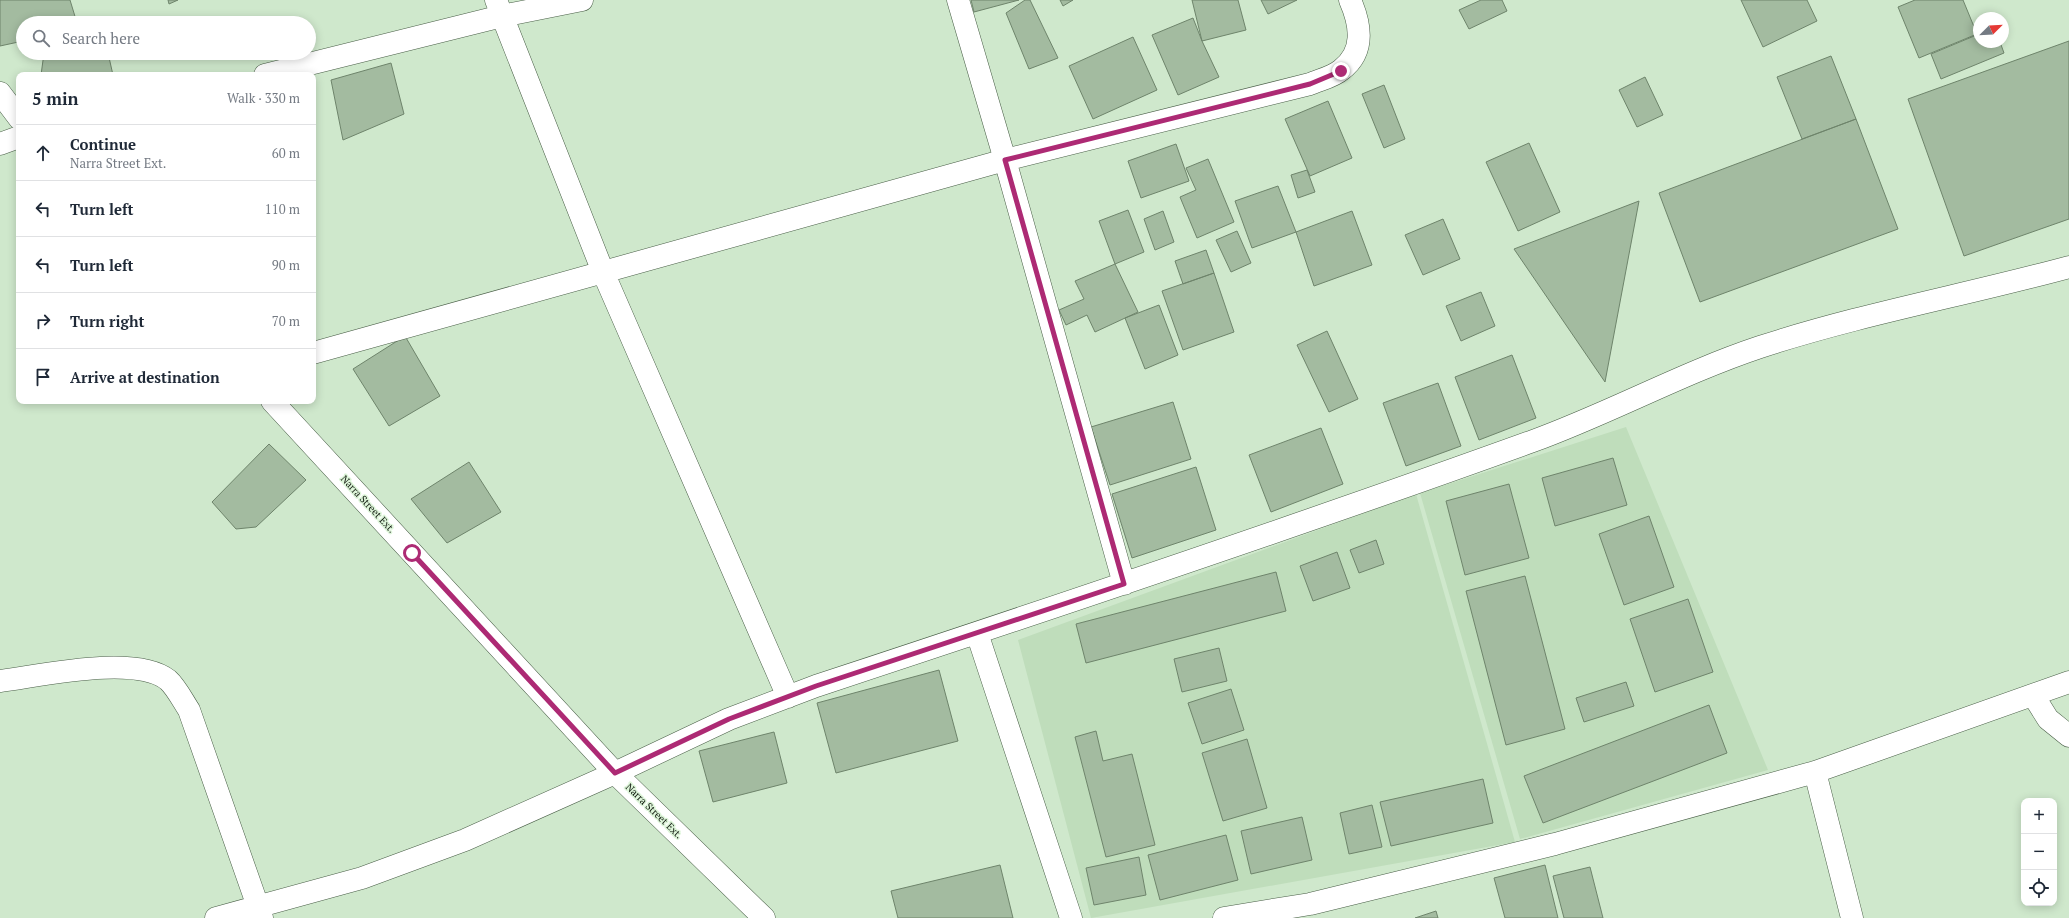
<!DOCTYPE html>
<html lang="en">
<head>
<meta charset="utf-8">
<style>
  :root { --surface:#fff; --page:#f2f2f3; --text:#1f2937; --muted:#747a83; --line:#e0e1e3 }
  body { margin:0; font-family:"PT Serif",serif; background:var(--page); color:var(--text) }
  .controls { position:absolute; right:12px; bottom:12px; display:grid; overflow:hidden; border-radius:8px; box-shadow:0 2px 10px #0003 }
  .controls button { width:36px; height:36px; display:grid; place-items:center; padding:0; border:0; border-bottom:1px solid var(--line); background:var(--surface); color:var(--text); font:20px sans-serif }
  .compass { position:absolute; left:1973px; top:12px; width:36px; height:36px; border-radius:50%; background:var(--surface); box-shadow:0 2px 10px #0003; rotate:66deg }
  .stop { position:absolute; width:12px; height:12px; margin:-9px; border:3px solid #ad2a74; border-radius:50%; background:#fff }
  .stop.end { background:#ad2a74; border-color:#fff; box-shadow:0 1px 4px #0008 }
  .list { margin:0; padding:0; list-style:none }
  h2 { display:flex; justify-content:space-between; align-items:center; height:52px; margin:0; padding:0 16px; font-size:17px }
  h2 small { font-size:13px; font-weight:400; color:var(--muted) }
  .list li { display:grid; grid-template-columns:26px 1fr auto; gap:12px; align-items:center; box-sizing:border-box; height:56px; padding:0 16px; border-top:1px solid var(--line) }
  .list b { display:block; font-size:15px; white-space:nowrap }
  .list p { margin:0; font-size:13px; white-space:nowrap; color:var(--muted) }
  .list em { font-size:13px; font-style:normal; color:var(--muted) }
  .icon { flex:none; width:22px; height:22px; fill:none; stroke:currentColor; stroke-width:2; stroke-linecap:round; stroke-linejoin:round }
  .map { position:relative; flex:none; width:2069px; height:918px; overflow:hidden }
  .search { position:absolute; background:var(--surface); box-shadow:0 2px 10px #0003; left:16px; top:16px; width:300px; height:44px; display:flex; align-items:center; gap:10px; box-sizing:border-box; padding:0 14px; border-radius:22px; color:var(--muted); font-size:15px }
  .panel { position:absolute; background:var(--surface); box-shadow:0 2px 10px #0003; left:16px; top:72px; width:300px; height:332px; border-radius:8px }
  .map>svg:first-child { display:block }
  .built { fill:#bfddbb }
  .building { fill:#a3bba0; stroke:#6e846b }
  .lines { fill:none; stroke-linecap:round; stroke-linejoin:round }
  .street-casing { stroke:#495e47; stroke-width:23 }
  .street { stroke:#fff; stroke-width:22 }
  .route { stroke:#ad2a74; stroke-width:5 }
  .labels { text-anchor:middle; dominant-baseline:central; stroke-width:3; stroke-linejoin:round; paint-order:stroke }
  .street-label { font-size:10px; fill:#10190f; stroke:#ddf5d9 }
</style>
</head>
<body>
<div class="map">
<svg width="2069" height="918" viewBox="0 0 2069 918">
  <rect width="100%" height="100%" fill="#cfe8cc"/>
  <path class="built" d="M1626 427 1768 770 1520 839 1420 493Z
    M1416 494 1515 842 1091 918 1018 640Z"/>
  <path class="building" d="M0 0H70L77 23H23V41L0 46Z
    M168 0H178L169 4Z
    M971 0H1019L974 12Z
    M1025 0H1030L1058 58 1029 69 1006 13Z
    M1060 0H1073L1063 6Z
    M1192 0H1238L1246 30 1202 41Z
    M1261 0H1297L1268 14Z
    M1481 0H1502L1507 11 1469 29 1459 10Z
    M1741 0H1807L1817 21 1763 47Z
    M1915 0H1963L1977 34 1919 58 1898 7Z
    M1193 18 1202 41 1219 77 1178 95 1152 35Z
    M1979 34V42H2000L2004 53 1941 79 1931 54Z
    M1133 37 1157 90 1093 119 1069 66Z
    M2069 41V219L1964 256 1908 99Z
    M44 53H108L113 75H41Z
    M1831 56 1856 119 1802 139 1777 77Z
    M391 63 404 114 343 140 331 80Z
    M1645 77 1663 115 1637 127 1619 90Z
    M1384 85 1405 139 1384 148 1362 94Z
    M1328 101 1352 158 1310 176 1285 119Z
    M1856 119 1898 229 1700 302 1659 193Z
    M1529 143 1560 212 1518 231 1486 162Z
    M1176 144 1189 181 1141 198 1128 161Z
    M1208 159 1234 222 1197 238 1180 197 1196 190 1186 168Z
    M1307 170 1315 192 1298 198 1291 175Z
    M1278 186 1296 232 1252 248 1235 201Z
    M1639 201 1605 382 1514 249Z
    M1128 210 1144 252 1115 264 1099 221Z
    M1163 211 1174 242 1155 250 1144 219Z
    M1352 211 1372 265 1314 286 1296 232Z
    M1443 219 1460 259 1423 275 1405 235Z
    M1237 231 1251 263 1231 272 1216 240Z
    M1206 250 1214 273 1183 284 1175 261Z
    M1115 264 1138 312 1095 332 1087 315 1066 325 1059 310 1084 299 1075 281Z
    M1214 273 1234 332 1183 350 1162 291Z
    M1481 292 1495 326 1461 341 1446 306Z
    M1159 305 1178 355 1145 369 1125 318Z
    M1327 331 1358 399 1329 412 1297 345Z
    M405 336 440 396 389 426 353 369Z
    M1512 355 1536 418 1479 440 1455 377Z
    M1438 383 1461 446 1406 466 1383 403Z
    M1173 402 1191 459 1110 485 1091 427Z
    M1321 428 1343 484 1271 512 1249 455Z
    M269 444 306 480 256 527 236 529 212 502Z
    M1613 458 1627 505 1555 526 1542 478Z
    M469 462 501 512 447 543 411 499Z
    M1196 467 1216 530 1132 558 1112 494Z
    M1509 484 1529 558 1465 575 1446 501Z
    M1649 516 1674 587 1624 605 1599 534Z
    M1376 540 1384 564 1359 573 1350 550Z
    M1337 552 1350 588 1313 601 1300 566Z
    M1276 572 1286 611 1086 663 1076 624Z
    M1525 576 1565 729 1506 745 1466 591Z
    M1688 599 1713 672 1655 692 1630 619Z
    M1219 648 1227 681 1182 692 1174 659Z
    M939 670 958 741 836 773 817 703Z
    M1626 682 1634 706 1584 722 1576 698Z
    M1231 689 1244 730 1202 744 1188 703Z
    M1709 705 1727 753 1543 823 1524 776Z
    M1096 731 1103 761 1132 754 1155 845 1106 857 1075 737Z
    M774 732 787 783 713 802 699 751Z
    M1247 739 1267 808 1223 821 1202 753Z
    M1483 779 1493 823 1391 846 1380 802Z
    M1372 805 1382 847 1349 854 1340 813Z
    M1302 817 1312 860 1251 874 1241 831Z
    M1226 835 1238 880 1160 900 1148 855Z
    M1139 857 1146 895 1094 905 1086 868Z
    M1000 865 1013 918H898L891 891Z
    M1545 865 1558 918H1505L1494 878Z
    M1590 867 1603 918H1564L1553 876Z
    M1436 911 1438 918H1415Z"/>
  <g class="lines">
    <defs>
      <path id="street" d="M496 0 603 272 788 697
        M958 0 1005 160 1124 584
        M265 75 502 16 582 0
        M0 93 19 118
        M0 144 19 137
        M313 353 1005 160 1310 84C1319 80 1333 77 1341 70 1365 52 1361 25 1350 0
        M272 401 615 773 764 918
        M977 633 1071 918
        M0 681C40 676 135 654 168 680 176 687 183 701 189 710L262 918
        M2033 695 2048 719 2069 736
        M1815 772 1852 918
        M216 918 362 878 465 840 615 773 729 719 816 686C1056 607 1295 527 1533 441 1610 413 1682 373 1760 347 1861 314 1966 295 2069 267
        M1224 918 1310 904 1555 844 1815 772 2069 682"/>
    </defs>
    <use href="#street" class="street-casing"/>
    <use href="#street" class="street"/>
  </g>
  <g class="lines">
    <path class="route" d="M412 553 615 773 729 719 816 686 1124 584 1005 160 1310 84 1341 71"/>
  </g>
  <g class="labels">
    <g class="street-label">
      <text transform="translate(368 504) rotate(47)">Narra Street Ext.</text>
      <text transform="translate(654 811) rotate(44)">Narra Street Ext.</text>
    </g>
  </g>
</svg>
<div class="controls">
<button>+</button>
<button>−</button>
<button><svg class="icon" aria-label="locate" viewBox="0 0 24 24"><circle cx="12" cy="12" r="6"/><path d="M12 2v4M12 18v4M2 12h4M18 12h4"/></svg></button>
</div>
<svg class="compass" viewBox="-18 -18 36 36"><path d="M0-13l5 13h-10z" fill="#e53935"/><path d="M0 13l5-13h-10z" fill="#747a83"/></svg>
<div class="stop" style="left:412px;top:553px"></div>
<div class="stop end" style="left:1341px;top:71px"></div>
<div class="search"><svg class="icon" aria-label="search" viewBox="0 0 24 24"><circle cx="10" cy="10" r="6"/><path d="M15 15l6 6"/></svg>Search here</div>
<section class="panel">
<h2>5 min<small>Walk · 330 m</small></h2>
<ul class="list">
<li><svg class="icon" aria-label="ahead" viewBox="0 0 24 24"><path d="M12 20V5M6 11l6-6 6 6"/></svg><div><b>Continue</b><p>Narra Street Ext.</p></div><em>60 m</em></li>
<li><svg class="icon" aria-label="left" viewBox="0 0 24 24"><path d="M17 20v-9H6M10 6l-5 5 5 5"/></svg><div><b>Turn left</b></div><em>110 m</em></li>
<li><svg class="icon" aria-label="left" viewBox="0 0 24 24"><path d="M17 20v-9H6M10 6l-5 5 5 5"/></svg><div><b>Turn left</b></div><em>90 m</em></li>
<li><svg class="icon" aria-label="right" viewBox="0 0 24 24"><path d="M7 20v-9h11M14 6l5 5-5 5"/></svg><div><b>Turn right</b></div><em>70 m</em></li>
<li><svg class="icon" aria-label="arrive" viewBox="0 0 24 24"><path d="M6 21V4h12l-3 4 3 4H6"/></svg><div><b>Arrive at destination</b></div></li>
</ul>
</section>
</div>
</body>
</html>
